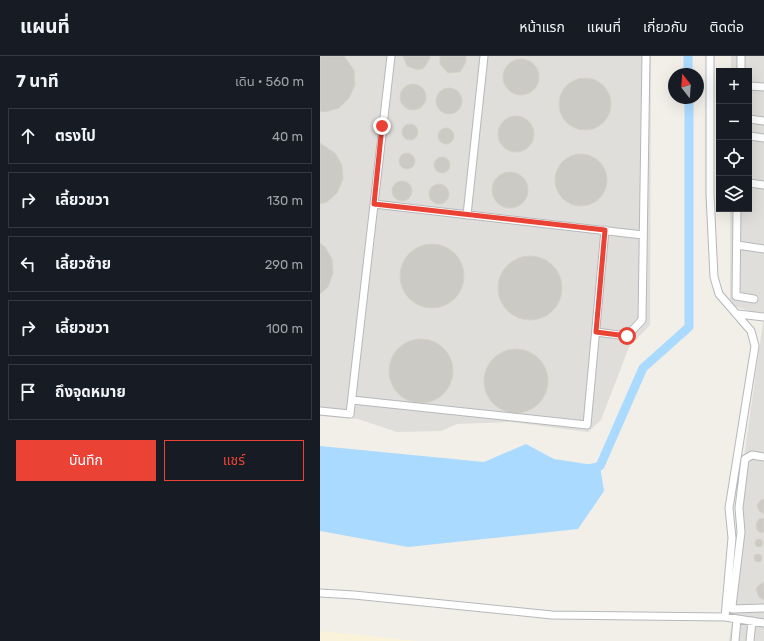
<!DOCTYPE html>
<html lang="th">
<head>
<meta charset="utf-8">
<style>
  :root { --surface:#171b24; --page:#20242c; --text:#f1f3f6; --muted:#9ea1a6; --line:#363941; --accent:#ea4335 }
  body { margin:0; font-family:Rubik,"Noto Sans Thai",sans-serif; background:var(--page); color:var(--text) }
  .controls { position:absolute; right:12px; top:12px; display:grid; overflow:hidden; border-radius:0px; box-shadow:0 4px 16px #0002 }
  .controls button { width:36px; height:36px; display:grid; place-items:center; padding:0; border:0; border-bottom:1px solid var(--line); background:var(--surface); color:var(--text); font:20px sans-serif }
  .compass { position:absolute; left:348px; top:12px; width:36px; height:36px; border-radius:50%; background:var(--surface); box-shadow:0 4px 16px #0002; rotate:343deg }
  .stop { position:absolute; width:12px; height:12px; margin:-9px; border:3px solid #ea4335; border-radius:50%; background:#fff }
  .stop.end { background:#ea4335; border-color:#fff; box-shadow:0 1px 4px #0008 }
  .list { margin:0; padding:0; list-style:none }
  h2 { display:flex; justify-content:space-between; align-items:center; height:52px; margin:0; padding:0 16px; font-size:17px }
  h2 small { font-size:13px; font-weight:400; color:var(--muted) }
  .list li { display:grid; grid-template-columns:26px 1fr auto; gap:12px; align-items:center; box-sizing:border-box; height:56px; margin:0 8px 8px; padding:0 8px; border:1px solid var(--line); border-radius:0px }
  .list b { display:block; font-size:15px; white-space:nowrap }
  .list em { font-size:13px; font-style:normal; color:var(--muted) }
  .actions { display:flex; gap:8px; padding:12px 16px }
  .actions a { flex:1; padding:9px 0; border:1px solid var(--accent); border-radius:0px; text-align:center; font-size:14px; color:var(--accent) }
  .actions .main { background:var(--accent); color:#fff }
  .icon { flex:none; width:22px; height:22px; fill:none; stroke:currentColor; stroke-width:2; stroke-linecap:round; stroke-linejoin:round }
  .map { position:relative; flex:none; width:444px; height:585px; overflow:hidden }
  header { display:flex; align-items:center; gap:24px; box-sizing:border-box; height:56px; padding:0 20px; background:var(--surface); border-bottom:1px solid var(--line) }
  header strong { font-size:19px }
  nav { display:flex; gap:22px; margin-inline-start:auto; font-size:14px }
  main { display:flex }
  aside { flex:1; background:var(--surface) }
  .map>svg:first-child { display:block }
  .industrial { fill:#e0deda }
  .sand { fill:#fbf3d9 }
  .water { fill:#aadaff }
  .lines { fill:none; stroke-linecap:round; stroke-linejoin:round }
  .river { stroke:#aadaff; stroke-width:9 }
  .building { fill:#cccac5; stroke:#d6d1c6 }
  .minor-casing { stroke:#b5b8bc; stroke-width:9 }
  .minor { stroke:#fff; stroke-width:7 }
  .route { stroke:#ea4335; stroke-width:5 }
</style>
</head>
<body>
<header>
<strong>แผนที่</strong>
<nav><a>หน้าแรก</a><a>แผนที่</a><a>เกี่ยวกับ</a><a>ติดต่อ</a></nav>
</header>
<main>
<aside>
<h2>7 นาที<small>เดิน · 560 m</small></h2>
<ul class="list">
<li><svg class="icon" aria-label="ahead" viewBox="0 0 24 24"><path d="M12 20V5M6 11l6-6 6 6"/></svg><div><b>ตรงไป</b></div><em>40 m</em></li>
<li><svg class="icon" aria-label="right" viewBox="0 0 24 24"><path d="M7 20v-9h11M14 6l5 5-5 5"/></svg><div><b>เลี้ยวขวา</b></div><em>130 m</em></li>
<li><svg class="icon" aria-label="left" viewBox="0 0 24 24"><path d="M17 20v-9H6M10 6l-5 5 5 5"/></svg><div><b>เลี้ยวซ้าย</b></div><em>290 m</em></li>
<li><svg class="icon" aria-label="right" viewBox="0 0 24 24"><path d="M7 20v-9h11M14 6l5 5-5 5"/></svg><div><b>เลี้ยวขวา</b></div><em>100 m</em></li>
<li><svg class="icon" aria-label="arrive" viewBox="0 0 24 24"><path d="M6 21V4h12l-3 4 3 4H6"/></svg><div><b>ถึงจุดหมาย</b></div></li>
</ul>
<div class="actions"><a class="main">บันทึก</a><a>แชร์</a></div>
</aside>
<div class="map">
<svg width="444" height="585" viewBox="0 0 444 585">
  <rect width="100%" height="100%" fill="#f1efe8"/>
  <path class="industrial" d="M0 0H331L330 269 309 291 281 364 268 376 191 366 137 368 121 375 77 376 38 363 0 360Z
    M411 0H444V585H409L413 560 408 552 419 473 417 451 444 259 410 249V153H429V15H411Z"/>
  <path class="sand" d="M0 575 98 585H0Z"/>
  <path class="water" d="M206 388 234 403 280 410 284 435 258 473 88 491 0 475V390L164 406Z"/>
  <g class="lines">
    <path class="river" d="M368 0V18
      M269 413 280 410 323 312 369 271V42"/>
  </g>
  <path class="building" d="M0 0H24L34 14 35 29 29 42 19 52 5 56 0 55Z
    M83 0H110V2L104 12 98 14 87 10Z
    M120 0H146V6L140 16 128 17 120 8Z
    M183 21a18 18 0 1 1 36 0a18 18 0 1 1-36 0Z
    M239 48a26 26 0 1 1 52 0a26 26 0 1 1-52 0Z
    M80 41a13 13 0 1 1 26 0a13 13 0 1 1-26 0Z
    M116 45a13 13 0 1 1 26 0a13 13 0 1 1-26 0Z
    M178 78a18 18 0 1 1 36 0a18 18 0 1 1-36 0Z
    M82 76a8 8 0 1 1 16 0a8 8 0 1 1-16 0Z
    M118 80a8 8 0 1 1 16 0a8 8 0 1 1-16 0Z
    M0 87 15 97 22 109 23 123 17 137 7 146 0 148Z
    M79 105a8 8 0 1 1 16 0a8 8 0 1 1-16 0Z
    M235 124a26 26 0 1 1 52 0a26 26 0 1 1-52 0Z
    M114 109a8 8 0 1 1 16 0a8 8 0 1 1-16 0Z
    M172 134a18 18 0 1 1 36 0a18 18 0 1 1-36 0Z
    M72 135a10 10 0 1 1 20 0a10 10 0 1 1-20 0Z
    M109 138a10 10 0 1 1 20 0a10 10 0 1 1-20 0Z
    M0 187 5 191 12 203 13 217 8 231 0 238Z
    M80 220a32 32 0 1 1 64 0a32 32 0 1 1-64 0Z
    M178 232a32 32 0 1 1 64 0a32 32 0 1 1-64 0Z
    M69 315a32 32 0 1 1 64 0a32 32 0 1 1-64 0Z
    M164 325a32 32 0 1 1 64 0a32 32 0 1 1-64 0Z
    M444 443V458L439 455 437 449 441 444Z
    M444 462V476L441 477 437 474 436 468 439 463Z
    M435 487a4 4 0 1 1 8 0a4 4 0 1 1-8 0Z
    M434 502a4 4 0 1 1 8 0a4 4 0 1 1-8 0Z
    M444 526V544L439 541 436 533 438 530Z"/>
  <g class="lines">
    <defs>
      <path id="minor" d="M390 0V138L394 221 399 238 431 275 435 290 409 452 412 482 405 561
        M421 15V0
        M429 30 444 31
        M429 63 444 65
        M429 80 444 82
        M429 127 444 129
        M54 148 323 179
        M417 153 416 240 434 243
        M147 159 164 0
        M417 189 444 193
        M418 258 444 261
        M276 276 307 280 322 264 326 0
        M32 344 267 369 285 174
        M0 355 30 358 71 0
        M444 401 432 399 425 403 419 452 421 476 412 550V553L444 552
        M0 537 34 539 232 559 405 561 444 567
        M415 585 417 563
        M430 585 432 565"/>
    </defs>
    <use href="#minor" class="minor-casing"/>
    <use href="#minor" class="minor"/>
  </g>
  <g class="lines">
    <path class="route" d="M62 70 54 148 285 174 276 276 307 280"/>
  </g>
</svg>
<div class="controls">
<button>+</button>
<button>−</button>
<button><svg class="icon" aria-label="locate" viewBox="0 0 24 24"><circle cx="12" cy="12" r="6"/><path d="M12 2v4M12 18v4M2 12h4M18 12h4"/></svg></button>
<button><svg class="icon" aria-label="layers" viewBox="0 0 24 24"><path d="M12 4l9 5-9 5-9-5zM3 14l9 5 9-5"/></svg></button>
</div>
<svg class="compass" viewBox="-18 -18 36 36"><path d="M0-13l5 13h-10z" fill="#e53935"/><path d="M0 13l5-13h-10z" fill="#9ea1a6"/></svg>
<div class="stop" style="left:307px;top:280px"></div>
<div class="stop end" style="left:62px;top:70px"></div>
</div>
</main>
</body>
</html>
